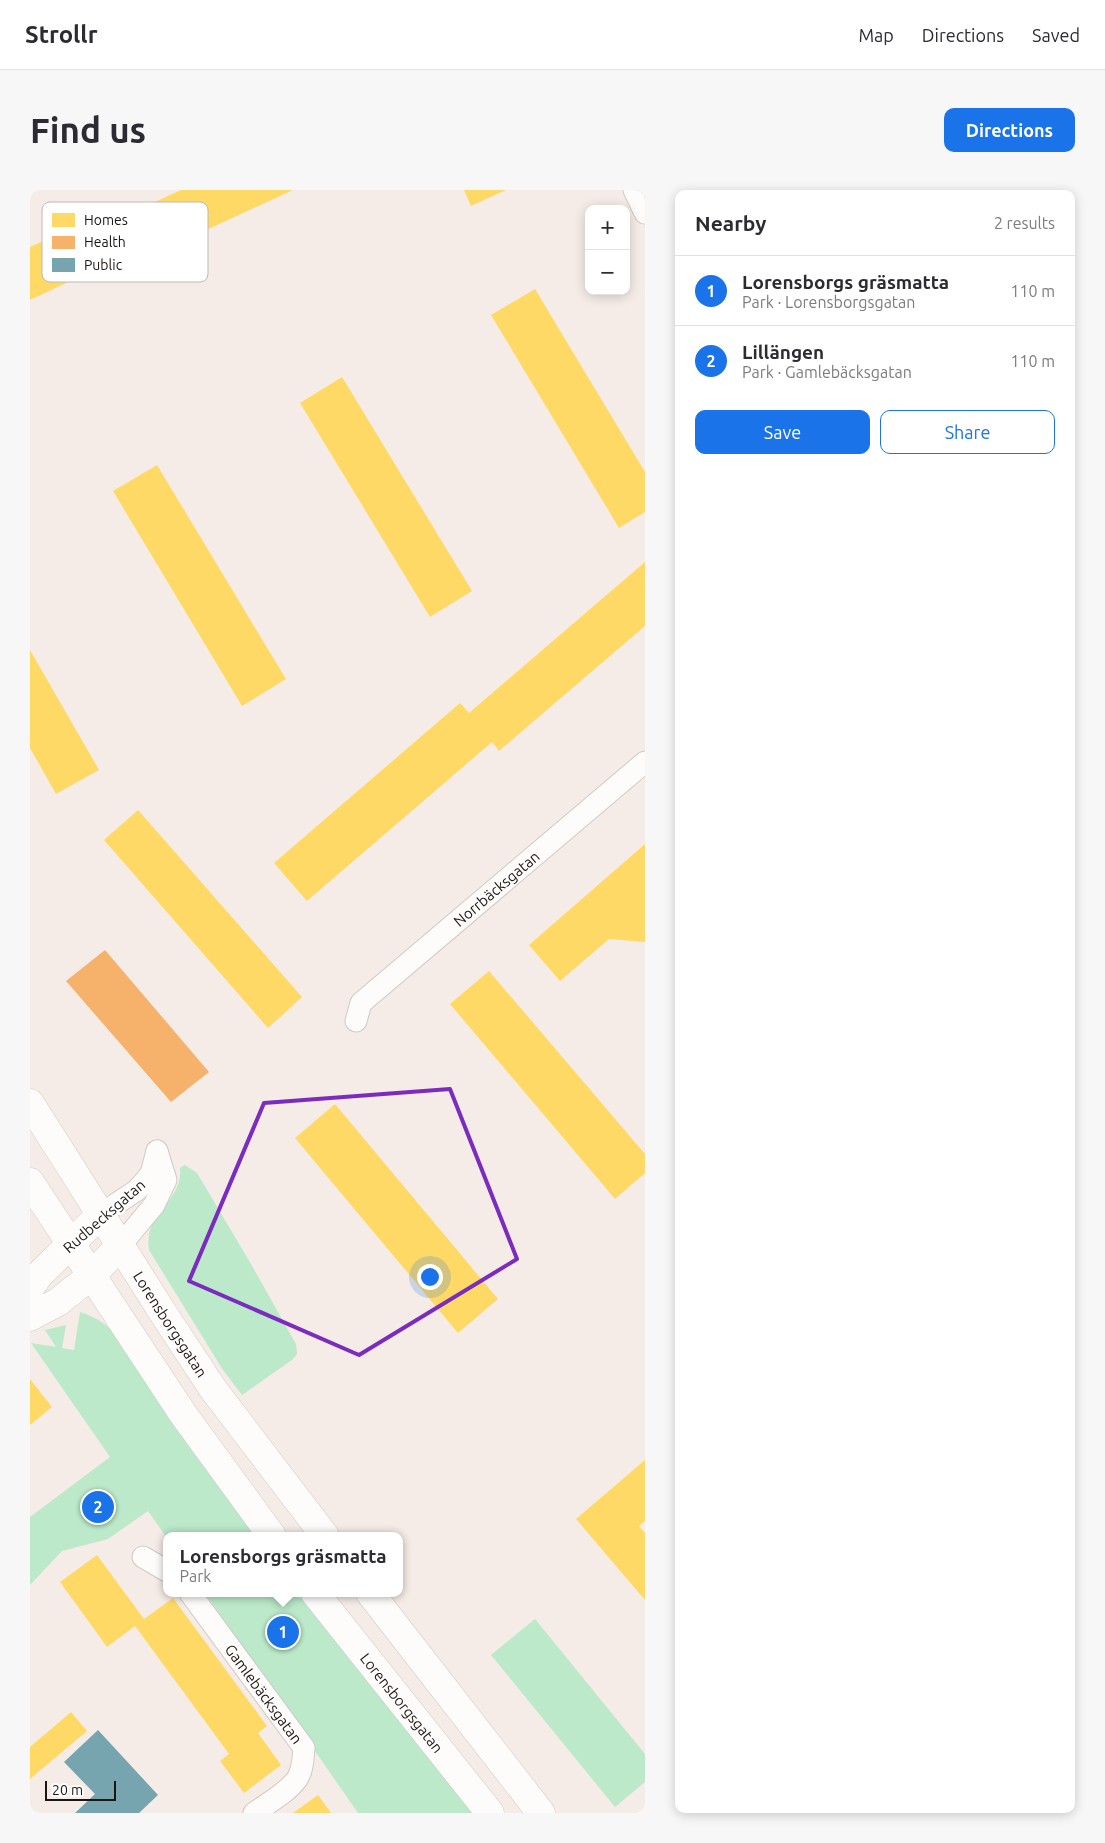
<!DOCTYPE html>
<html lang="en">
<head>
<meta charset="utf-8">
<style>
  :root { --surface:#fff; --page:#f7f7f7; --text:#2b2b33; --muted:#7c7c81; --line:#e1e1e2; --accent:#1a73e8 }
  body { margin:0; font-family:Ubuntu,sans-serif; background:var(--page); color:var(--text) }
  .controls { position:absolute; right:15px; top:15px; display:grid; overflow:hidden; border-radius:10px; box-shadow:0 2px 12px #0003 }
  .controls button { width:45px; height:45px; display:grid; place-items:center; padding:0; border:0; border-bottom:1px solid var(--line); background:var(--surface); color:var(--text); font:25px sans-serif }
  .scale { position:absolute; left:15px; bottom:12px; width:71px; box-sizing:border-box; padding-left:5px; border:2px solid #1c1613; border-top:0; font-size:14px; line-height:18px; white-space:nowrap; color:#1c1613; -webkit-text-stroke:4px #fff; paint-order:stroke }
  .you { position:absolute; left:399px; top:1086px; width:18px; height:18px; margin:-12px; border:4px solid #fff; border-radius:50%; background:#1a73e8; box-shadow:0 0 0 8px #1a73e833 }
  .badge { display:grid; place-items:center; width:32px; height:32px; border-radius:50%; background:var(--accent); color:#fff; font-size:16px; font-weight:700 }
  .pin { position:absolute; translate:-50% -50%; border:2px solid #fff; box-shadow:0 1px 5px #0006 }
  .popup { position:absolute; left:133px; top:1342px; width:240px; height:65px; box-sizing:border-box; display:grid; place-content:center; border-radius:10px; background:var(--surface); filter:drop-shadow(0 1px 4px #0005); font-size:16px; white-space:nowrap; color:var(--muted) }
  .popup b { font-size:19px; color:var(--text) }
  .popup::after { content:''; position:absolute; left:50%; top:100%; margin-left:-10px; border:10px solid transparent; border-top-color:var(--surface) }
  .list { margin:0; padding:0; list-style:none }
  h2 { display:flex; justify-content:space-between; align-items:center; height:65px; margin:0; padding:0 20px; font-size:21px }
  h2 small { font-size:16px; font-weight:400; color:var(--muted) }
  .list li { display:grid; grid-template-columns:32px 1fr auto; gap:15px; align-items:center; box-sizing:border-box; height:70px; padding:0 20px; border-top:1px solid var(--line) }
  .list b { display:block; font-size:19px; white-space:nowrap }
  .list p { margin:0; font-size:16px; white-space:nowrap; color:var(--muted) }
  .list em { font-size:16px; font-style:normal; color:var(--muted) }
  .actions { display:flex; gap:10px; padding:15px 20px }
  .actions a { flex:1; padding:11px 0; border:1px solid var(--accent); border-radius:10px; text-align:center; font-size:18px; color:var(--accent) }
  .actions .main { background:var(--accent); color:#fff }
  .map { position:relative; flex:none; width:615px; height:1623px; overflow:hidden; border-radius:10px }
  header { display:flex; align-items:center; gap:30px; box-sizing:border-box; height:70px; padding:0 25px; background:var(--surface); border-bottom:1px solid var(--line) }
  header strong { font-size:24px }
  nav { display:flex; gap:28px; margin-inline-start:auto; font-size:18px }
  .intro { display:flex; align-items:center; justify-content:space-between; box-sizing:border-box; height:120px; padding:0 30px }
  h1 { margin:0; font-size:35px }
  .button { padding:12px 22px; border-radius:10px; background:var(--accent); color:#fff; font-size:18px; font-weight:700 }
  main { display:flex; gap:30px; padding:0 30px }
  aside { flex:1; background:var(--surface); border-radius:10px; box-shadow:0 2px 12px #0003 }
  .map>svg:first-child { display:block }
  .green { fill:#bbe9c9 }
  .homes { fill:#ffd966 }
  .health { fill:#f6b26b }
  .public { fill:#76a5af }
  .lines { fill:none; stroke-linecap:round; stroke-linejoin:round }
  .minor-casing { stroke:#d0c9c5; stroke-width:23 }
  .tertiary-casing { stroke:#d0c9c5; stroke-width:29 }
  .secondary-casing { stroke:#d0c9c5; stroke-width:29 }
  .minor { stroke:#fefcfb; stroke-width:21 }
  .tertiary { stroke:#fefcfb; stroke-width:28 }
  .secondary { stroke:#fefcfb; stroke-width:28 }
  .marked { fill:none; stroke:#7b2cbf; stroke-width:4; stroke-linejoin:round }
  .labels { text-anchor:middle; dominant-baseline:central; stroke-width:5; stroke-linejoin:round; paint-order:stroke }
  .street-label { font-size:15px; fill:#1c1613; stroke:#fff }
  .key { fill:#fff; stroke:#bbb9b8; stroke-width:1 }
  .key-label { font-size:14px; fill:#1c1613 }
</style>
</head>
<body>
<header>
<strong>Strollr</strong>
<nav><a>Map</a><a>Directions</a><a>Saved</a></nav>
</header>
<div class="intro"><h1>Find us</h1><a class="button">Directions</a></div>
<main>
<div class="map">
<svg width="615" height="1623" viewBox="0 0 615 1623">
  <rect width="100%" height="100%" fill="#f5ece7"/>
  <path class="green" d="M155 975 167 983 221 1074 266 1154 267 1164 262 1170 212 1205 193 1180 119 1060C113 1020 153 1014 150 978Z
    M50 1122C64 1127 73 1131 83 1142L165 1265 228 1346H137V1348L118 1321 78 1349 32 1361 0 1395V1327L80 1267 1 1153 26 1157 15 1140 36 1135 32 1158 44 1160Z
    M175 1403H273L443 1623H328Z
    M505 1429 615 1564V1592L585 1617 461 1465Z"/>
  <path class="homes" d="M151 0H263L120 66 115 56 0 110V57L96 13 101 23Z
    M434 0H476L441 16Z
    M505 99 615 282V322L589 338 461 125Z
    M312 187 442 401 400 427 270 213Z
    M127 275 256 489 212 516 83 301Z
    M615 372V436L469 561 462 552 277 711 244 673 430 513 439 523Z
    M0 460 69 580 26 604 0 558Z
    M108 620 272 807 238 838 74 650Z
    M615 654V752L579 749 530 791 499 755Z
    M459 781 615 964V983L585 1009 420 814Z
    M305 914 468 1109 428 1143 265 948Z
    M0 1189 22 1217 0 1235Z
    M615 1270V1331L609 1336 615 1343V1410L546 1329Z
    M67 1365 114 1429 143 1408 237 1536 228 1543 251 1575 214 1603 190 1571 199 1564 105 1436 77 1457 30 1392Z
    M41 1522 57 1541 0 1589V1557Z
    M288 1605 301 1623H263Z"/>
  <path class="health" d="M75 760 179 882 141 912 36 791Z"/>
  <path class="public" d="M68 1540 128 1605 109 1623H45L65 1604 34 1572Z"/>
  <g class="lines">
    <defs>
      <g id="minor">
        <path d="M604 0 615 23"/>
        <path id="s1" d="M326 831 331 813 615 572"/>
        <path d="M71 1024 107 1000 121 984 127 961"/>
        <path d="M90 1056 124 1015 136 990 127 961"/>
        <path d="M113 1367 137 1381"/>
        <path id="s2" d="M160 1403 274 1558C273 1569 273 1580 267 1589 257 1603 238 1613 224 1623"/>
      </g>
      <path id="tertiary" d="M0 1098 9 1085 71 1024
        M0 1127 28 1112 62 1085 90 1056"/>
      <g id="secondary">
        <path id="s3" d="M0 913 133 1123 183 1199 295 1346"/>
        <path d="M0 992 153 1224 242 1346"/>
        <path id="s4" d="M285 1403 460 1623"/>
        <path d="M340 1403 511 1623"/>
      </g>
    </defs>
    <use href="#minor" class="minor-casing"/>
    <use href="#tertiary" class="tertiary-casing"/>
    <use href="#secondary" class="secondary-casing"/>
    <use href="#minor" class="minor"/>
    <use href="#tertiary" class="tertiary"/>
    <use href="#secondary" class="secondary"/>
  </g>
  <path class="marked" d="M420 899 487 1069 329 1165 159 1091 234 913Z"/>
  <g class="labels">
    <g class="street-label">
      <text stroke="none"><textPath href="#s1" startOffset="196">Norrbäcksgatan</textPath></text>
      <text transform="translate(74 1026) rotate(-41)">Rudbecksgatan</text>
      <text stroke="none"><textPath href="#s3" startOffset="262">Lorensborgsgatan</textPath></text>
      <text stroke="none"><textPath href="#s2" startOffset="125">Gamlebäcksgatan</textPath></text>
      <text stroke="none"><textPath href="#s4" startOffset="140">Lorensborgsgatan</textPath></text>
    </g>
  </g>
  <rect x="12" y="12" width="166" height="80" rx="8" class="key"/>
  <rect x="22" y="23" width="23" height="14" fill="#ffd966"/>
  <rect x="22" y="46" width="23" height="13" fill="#f6b26b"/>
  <rect x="22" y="68" width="23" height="14" fill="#76a5af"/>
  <g class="key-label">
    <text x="54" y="35">Homes</text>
    <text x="54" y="57">Health</text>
    <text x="54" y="80">Public</text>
  </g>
</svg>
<div class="controls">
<button>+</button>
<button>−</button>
</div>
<div class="scale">20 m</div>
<div class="you"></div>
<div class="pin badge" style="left:253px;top:1442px">1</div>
<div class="popup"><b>Lorensborgs gräsmatta</b>Park</div>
<div class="pin badge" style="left:68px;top:1317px">2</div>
</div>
<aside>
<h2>Nearby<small>2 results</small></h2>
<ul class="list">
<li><span class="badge">1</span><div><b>Lorensborgs gräsmatta</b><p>Park · Lorensborgsgatan</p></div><em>110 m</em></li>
<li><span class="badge">2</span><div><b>Lillängen</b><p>Park · Gamlebäcksgatan</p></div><em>110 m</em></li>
</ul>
<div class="actions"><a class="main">Save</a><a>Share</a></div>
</aside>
</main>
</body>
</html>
